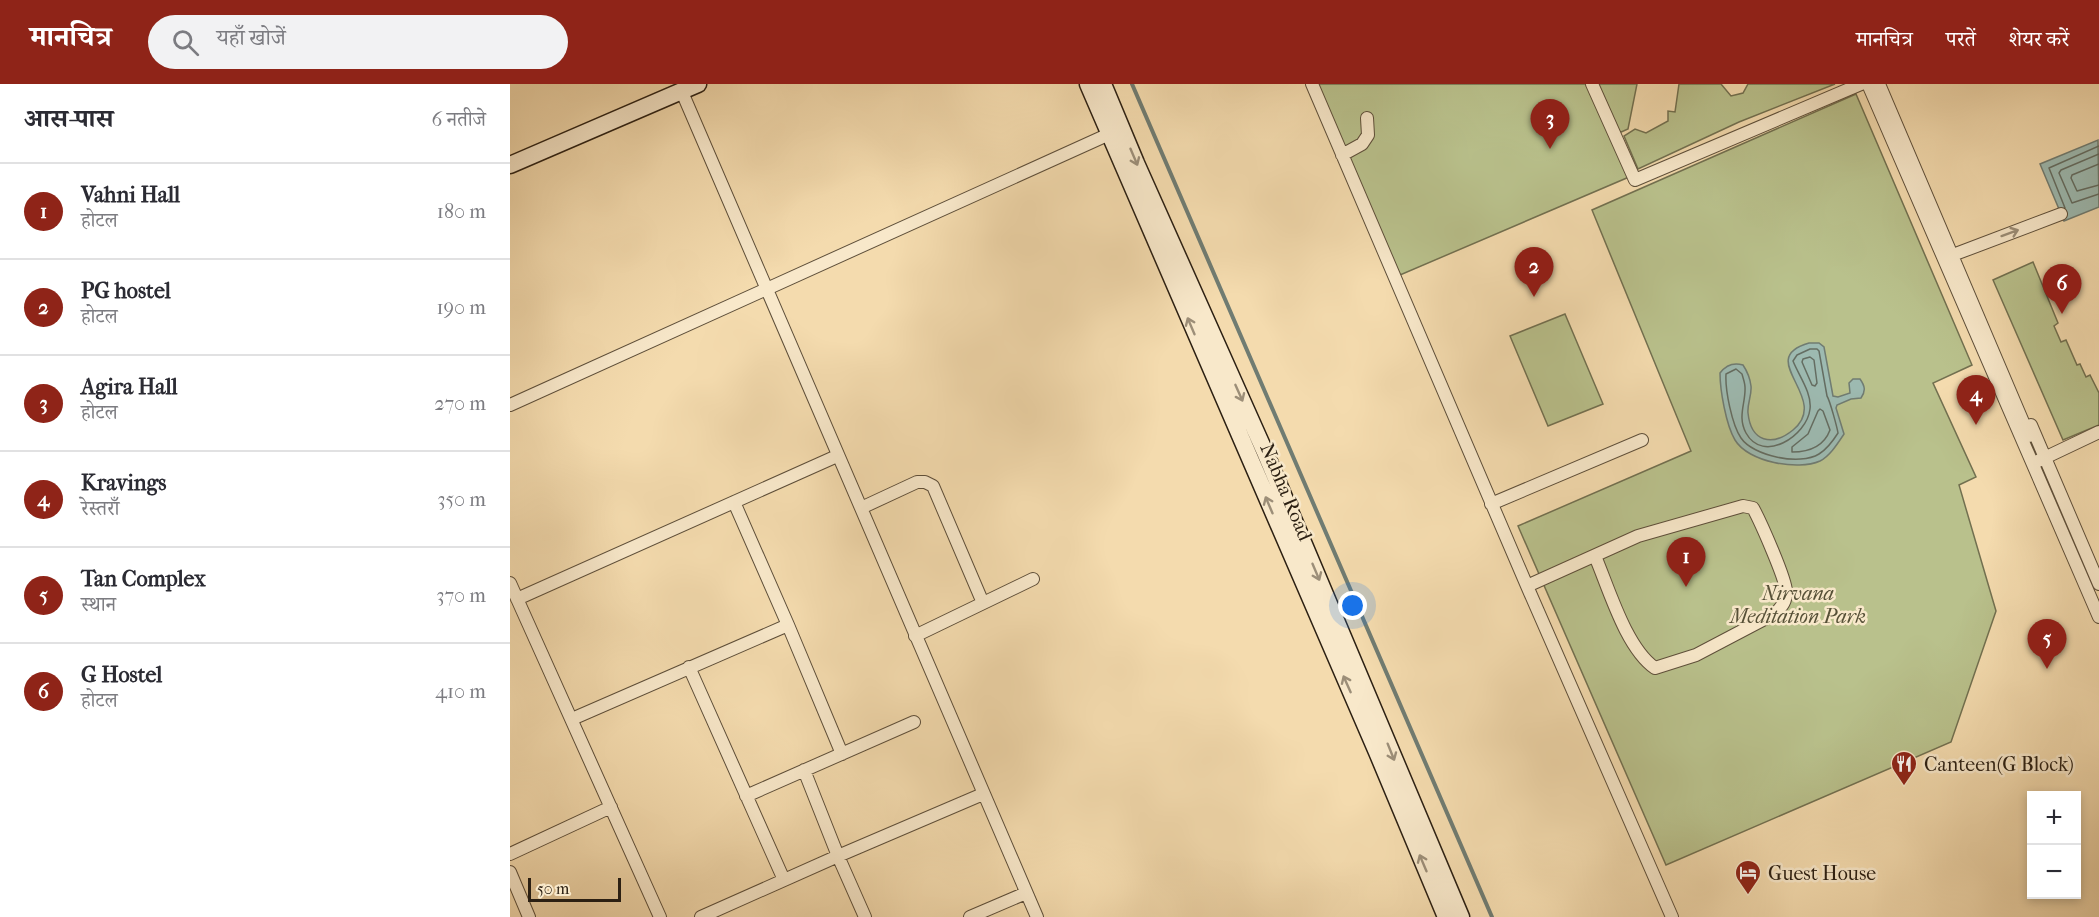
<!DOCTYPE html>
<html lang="hi">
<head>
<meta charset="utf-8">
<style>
  :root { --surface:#fff; --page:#f2f2f3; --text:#2b2b33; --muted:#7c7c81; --line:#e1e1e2; --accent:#8f2418 }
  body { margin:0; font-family:"IM FELL French Canon","Noto Serif Devanagari",serif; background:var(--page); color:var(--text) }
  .controls { position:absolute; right:18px; bottom:18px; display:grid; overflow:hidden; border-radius:0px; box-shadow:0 3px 9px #0003 }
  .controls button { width:54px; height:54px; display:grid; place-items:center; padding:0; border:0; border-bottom:2px solid var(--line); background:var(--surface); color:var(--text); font:30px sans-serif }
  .scale { position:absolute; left:18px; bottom:15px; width:93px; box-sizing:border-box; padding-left:6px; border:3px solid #2c2013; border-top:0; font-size:16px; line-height:21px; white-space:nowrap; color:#2c2013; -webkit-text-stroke:4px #f8e8ca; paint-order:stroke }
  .you { position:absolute; left:843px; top:522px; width:21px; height:21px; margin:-15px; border:4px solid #fff; border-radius:50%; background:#1a73e8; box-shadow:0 0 0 9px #1a73e833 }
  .badge { display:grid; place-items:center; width:39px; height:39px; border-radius:50%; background:var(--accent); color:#fff; font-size:20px; font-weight:700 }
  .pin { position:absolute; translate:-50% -50px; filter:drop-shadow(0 2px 3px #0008) }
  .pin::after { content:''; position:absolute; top:32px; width:21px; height:18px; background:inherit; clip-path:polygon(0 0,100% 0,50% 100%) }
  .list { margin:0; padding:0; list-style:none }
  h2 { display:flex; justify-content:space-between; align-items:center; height:78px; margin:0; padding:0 24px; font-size:26px }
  h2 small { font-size:20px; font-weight:400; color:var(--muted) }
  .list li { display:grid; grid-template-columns:39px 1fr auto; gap:18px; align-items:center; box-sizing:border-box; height:96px; padding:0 24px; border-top:2px solid var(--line) }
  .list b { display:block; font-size:22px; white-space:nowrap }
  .list p { margin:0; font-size:20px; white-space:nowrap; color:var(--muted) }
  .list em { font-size:20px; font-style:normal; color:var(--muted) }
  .icon { flex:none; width:33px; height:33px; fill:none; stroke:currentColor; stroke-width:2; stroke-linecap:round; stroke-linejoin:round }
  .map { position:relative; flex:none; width:1589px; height:833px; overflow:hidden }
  header { display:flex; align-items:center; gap:36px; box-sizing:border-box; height:84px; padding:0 30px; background:var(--accent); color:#fff }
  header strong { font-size:28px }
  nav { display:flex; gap:33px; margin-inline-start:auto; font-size:21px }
  .search { width:420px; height:54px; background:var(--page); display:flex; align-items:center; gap:15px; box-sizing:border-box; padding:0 21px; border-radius:33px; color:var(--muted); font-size:22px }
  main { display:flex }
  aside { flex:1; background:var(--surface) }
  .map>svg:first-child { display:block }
  .green { fill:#b9c18c; stroke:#727050; stroke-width:1.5 }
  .water { fill:#9dbab1; stroke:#707c72; stroke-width:1.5 }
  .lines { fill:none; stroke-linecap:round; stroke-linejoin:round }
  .shore { stroke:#646d62; stroke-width:1.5 }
  .stream { stroke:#707c72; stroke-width:4 }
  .street-casing { stroke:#5e4f3a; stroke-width:14 }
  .secondary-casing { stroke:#2c2013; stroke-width:19 }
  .street { stroke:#f8e8ca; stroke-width:12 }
  .secondary { stroke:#f8e8ca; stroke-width:16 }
  .oneway { stroke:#9c8e78 }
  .labels { text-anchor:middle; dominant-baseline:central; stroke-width:5; stroke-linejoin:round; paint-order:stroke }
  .street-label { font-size:20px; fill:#2c2013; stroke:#f8e8ca }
  .park-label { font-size:20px; font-style:italic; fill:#565037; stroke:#f8e8ca }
  .poi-label { font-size:20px; fill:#2c2013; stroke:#f8e8ca; text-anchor:start }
</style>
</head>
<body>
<header>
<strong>मानचित्र</strong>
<div class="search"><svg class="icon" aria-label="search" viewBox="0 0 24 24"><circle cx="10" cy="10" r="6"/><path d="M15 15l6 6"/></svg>यहाँ खोजें</div>
<nav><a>मानचित्र</a><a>परतें</a><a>शेयर करें</a></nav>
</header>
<main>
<aside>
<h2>आस-पास<small>6 नतीजे</small></h2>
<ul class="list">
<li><span class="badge">1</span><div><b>Vahni Hall</b><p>होटल</p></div><em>180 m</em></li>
<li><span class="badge">2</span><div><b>PG hostel</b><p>होटल</p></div><em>190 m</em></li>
<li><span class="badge">3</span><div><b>Agira Hall</b><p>होटल</p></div><em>270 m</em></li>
<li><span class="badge">4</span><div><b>Kravings</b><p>रेस्तराँ</p></div><em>350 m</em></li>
<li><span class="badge">5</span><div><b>Tan Complex</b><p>स्थान</p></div><em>370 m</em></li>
<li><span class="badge">6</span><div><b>G Hostel</b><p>होटल</p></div><em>410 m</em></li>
</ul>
</aside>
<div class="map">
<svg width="1589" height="833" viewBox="0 0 1589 833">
  <rect width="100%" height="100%" fill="#f4dbae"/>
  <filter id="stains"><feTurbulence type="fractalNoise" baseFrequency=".00333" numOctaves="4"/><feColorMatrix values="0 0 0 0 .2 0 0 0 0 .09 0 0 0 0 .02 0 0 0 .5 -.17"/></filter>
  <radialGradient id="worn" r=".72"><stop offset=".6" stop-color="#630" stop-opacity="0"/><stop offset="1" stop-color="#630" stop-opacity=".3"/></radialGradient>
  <path class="green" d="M805 0H1077L1119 93 890 191Z
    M1087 0H1127L1118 45 1109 49Z
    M1169 0H1211L1221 12 1233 9 1238 0H1325L1229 38 1128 85 1114 52 1125 45 1136 49 1158 37V27L1165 28Z
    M1346 10 1462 281 1423 299 1466 393 1449 401 1486 527 1441 658 1156 781 1008 442 1181 367 1082 126Z
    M1523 178 1548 239 1544 242 1551 258 1556 256 1567 281 1570 280 1576 293 1580 291 1589 309V341L1553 356 1483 196Z
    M1055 230 1093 320 1038 342 1000 252Z"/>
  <path class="water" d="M1588 56 1589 123 1554 137 1530 80Z
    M1299 259H1309L1314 263 1323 312 1328 313 1340 309 1339 299 1343 295H1350C1355 302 1356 307 1351 314L1341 315 1327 321 1326 324 1334 350C1328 359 1320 372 1310 377 1288 387 1238 378 1225 356 1216 341 1210 306 1210 289 1216 281 1223 278 1233 281 1237 287 1240 294 1241 302 1242 311 1237 320 1238 329 1241 358 1262 363 1283 346 1322 314 1243 275 1299 259Z"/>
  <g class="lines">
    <path class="shore" d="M1589 70 1551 86 1549 89 1562 119 1589 110
      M1589 80 1562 91 1561 94 1567 107 1589 101
      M1555 124 1539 84 1589 62
      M1300 265H1307L1309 267 1317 312C1320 317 1327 343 1328 349 1323 357 1317 365 1309 370 1290 382 1243 372 1231 354 1222 341 1215 306 1216 290L1226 285 1232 290C1233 294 1235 299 1235 303 1236 319 1227 332 1236 349 1253 380 1297 352 1300 325 1302 309 1289 292 1283 277L1287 271Z
      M1300 273 1304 276 1307 299 1305 302 1302 301 1292 278 1293 275Z
      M1310 325 1313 327 1320 346C1314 362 1299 368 1282 368V363L1298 350 1308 327Z"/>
    <path class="stream" d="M622 0 982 833"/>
    <defs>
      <path id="street" d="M802 0 1017 502 1162 833
        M1082 0 1125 96 1351 0
        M1358 0 1589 533
        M1369 0 1519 352
        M172 8 527 833
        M832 71 852 60 858 51 857 34
        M1448 169 1551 130
        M0 321 606 47
        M1521 341 1589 500
        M1528 377 1589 348
        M224 418 278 541 332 670
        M981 420 1132 356
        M351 424 407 398H415L423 402 473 519
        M0 499 150 833
        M1017 502 1128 452 1233 422 1243 424C1250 437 1277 497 1276 508 1276 518 1272 522 1266 529L1186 571 1145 584C1116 564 1099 505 1085 472
        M7 515 327 372
        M405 552 523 495
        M179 583 274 796
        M62 635 278 541
        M236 712 404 638
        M0 770 101 723
        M0 788 19 833
        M191 833 328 772 294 686
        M355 833 328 772 473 710
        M460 833 516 809"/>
      <path id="secondary" d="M578 0 867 668 936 833
        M593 0 626 79 755 368 951 833
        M0 81 188 0"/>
    </defs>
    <use href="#street" class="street-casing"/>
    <use href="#secondary" class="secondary-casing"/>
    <use href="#street" class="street"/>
    <use href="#secondary" class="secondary"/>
  </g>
  <defs><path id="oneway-shaft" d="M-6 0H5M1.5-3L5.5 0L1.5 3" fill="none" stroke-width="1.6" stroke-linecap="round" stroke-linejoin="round" transform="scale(1.5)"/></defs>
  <g class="oneway">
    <use href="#oneway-shaft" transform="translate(624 73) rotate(67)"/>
    <use href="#oneway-shaft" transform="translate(1500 149) rotate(-20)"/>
    <use href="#oneway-shaft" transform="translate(681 242) rotate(-113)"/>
    <use href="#oneway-shaft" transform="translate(729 309) rotate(66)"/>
    <use href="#oneway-shaft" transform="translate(759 421) rotate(-113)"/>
    <use href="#oneway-shaft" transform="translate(806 488) rotate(67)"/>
    <use href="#oneway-shaft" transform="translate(837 600) rotate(-114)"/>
    <use href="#oneway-shaft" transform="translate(881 668) rotate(68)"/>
    <use href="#oneway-shaft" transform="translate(913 779) rotate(-113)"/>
  </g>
  <defs>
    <symbol id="restaurant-pin" viewBox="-11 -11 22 30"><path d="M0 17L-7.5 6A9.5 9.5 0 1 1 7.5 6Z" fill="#8f2418" stroke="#f8e8ca"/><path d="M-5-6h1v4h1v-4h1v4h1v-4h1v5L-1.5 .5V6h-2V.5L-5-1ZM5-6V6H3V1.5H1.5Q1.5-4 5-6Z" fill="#fff"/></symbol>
    <symbol id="hotel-pin" viewBox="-11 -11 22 30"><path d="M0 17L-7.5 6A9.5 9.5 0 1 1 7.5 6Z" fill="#8f2418" stroke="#f8e8ca"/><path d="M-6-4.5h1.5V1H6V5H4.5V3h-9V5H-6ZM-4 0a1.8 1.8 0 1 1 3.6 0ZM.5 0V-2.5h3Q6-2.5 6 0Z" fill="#fff"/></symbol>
  </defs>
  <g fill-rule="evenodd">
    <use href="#restaurant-pin" x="1379" y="665" width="30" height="40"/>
    <use href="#hotel-pin" x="1223" y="774" width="30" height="40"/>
  </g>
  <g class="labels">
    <g class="street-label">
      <text transform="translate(776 408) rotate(67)">Nabha Road</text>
    </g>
    <g class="park-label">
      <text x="1288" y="509">Nirvana<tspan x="1288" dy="23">Meditation Park</tspan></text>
    </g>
    <g class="poi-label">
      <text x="1414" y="680">Canteen(G Block)</text>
      <text x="1258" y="789">Guest House</text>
    </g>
  </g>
  <rect width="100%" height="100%" filter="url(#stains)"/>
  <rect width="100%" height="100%" fill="url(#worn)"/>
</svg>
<div class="controls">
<button>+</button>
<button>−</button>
</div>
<div class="scale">50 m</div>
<div class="you"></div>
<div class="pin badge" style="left:1176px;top:503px">1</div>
<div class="pin badge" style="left:1024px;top:213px">2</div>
<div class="pin badge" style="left:1040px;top:65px">3</div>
<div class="pin badge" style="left:1466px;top:341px">4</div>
<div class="pin badge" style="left:1537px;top:585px">5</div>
<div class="pin badge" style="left:1552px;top:230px">6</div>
</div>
</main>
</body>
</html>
